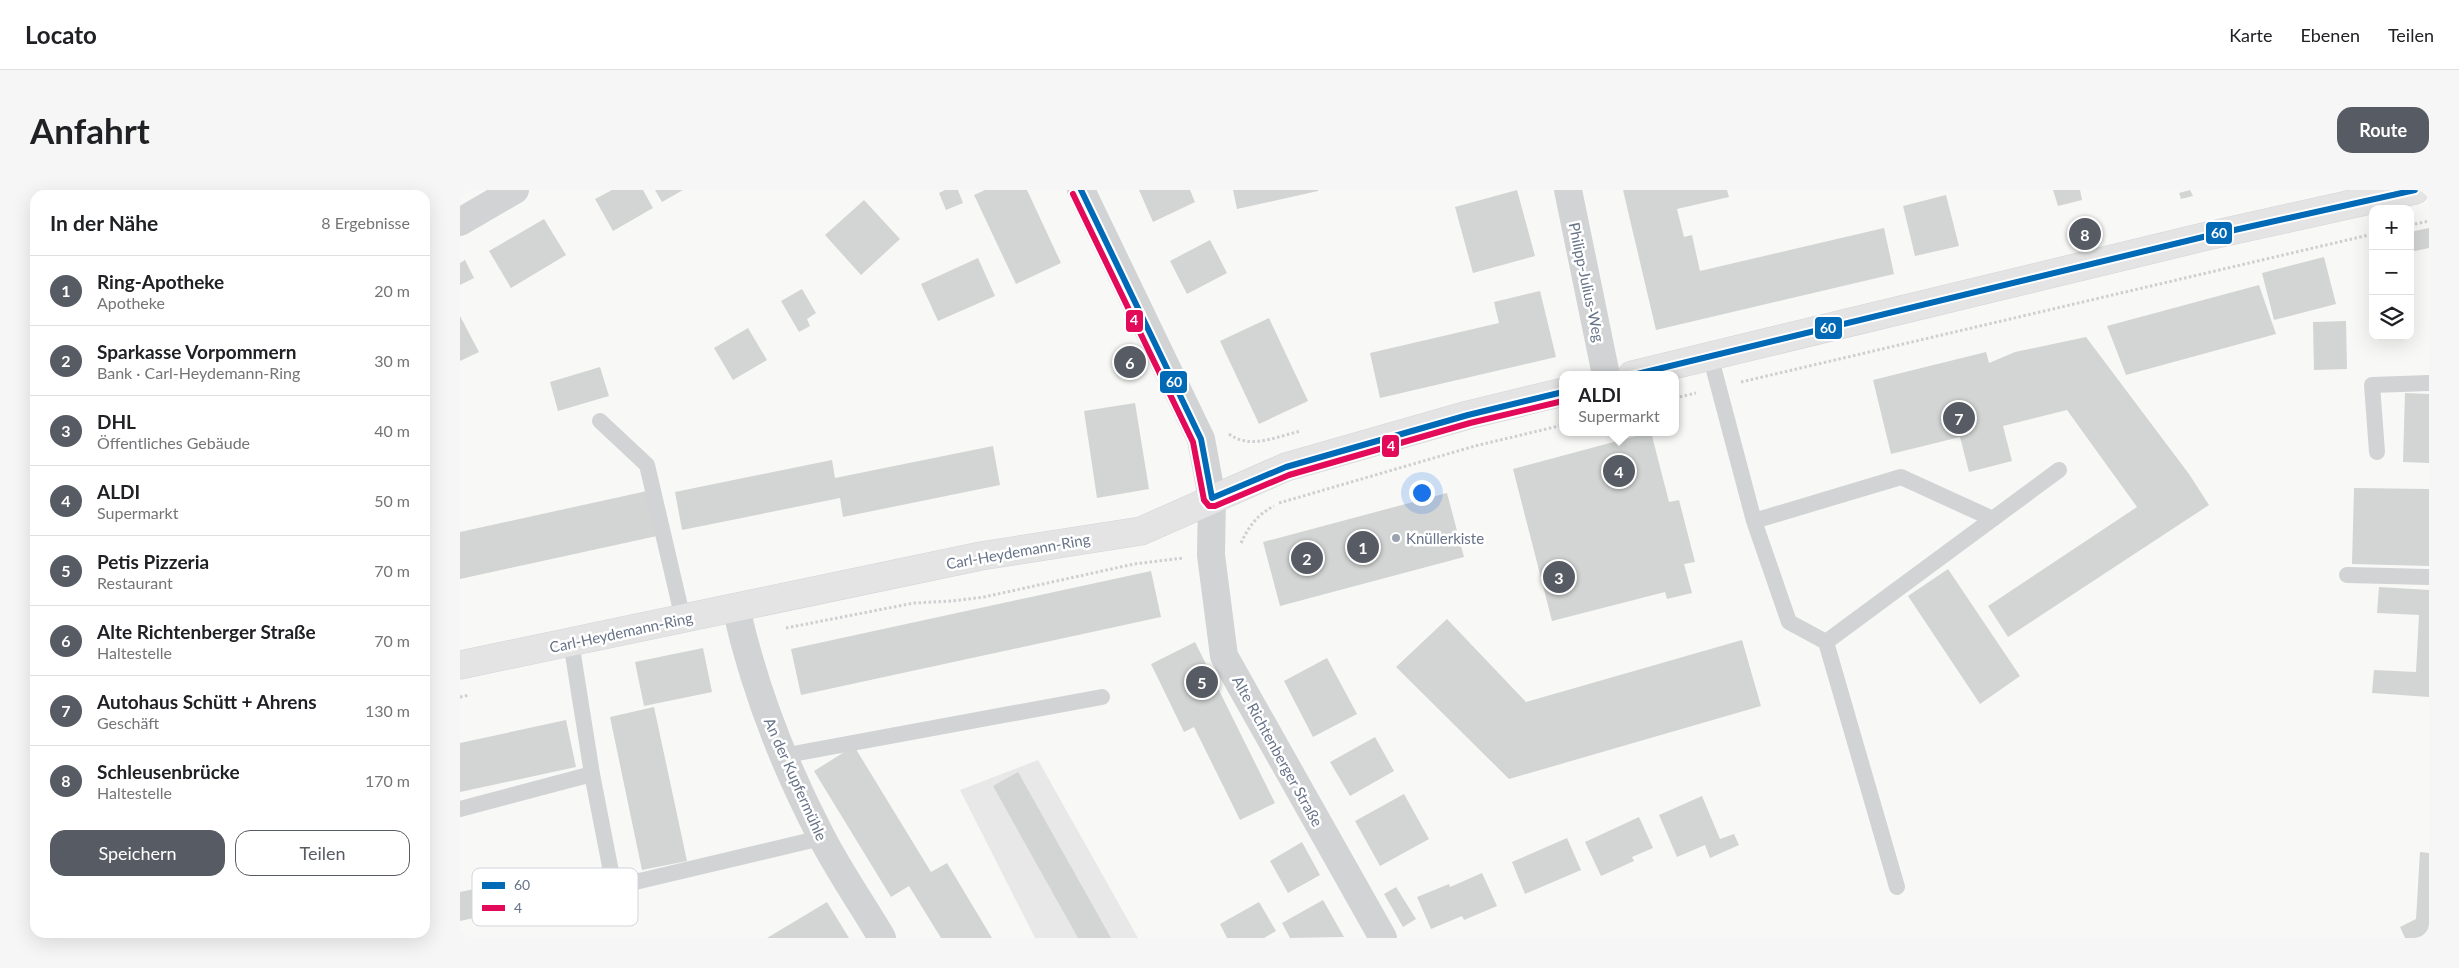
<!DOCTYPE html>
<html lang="de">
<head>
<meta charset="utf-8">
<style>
  :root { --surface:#fff; --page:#f6f6f6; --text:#202124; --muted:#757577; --line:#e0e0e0; --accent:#575b63 }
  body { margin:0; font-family:Lato,sans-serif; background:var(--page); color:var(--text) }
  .controls { position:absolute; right:15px; top:15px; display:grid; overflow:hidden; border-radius:10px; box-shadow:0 5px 20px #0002 }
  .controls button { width:45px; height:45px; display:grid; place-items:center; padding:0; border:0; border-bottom:1px solid var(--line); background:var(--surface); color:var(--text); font:25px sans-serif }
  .you { position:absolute; left:961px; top:302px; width:18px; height:18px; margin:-12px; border:4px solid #fff; border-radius:50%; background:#1a73e8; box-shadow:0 0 0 8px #1a73e833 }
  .badge { display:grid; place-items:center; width:32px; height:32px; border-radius:50%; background:var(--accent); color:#fff; font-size:16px; font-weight:700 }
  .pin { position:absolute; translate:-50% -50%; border:2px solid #fff; box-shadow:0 1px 5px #0006 }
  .popup { position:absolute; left:1099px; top:181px; width:120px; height:65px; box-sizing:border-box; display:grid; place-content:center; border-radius:10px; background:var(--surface); filter:drop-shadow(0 1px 4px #0005); font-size:16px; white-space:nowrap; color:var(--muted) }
  .popup b { font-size:19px; color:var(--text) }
  .popup::after { content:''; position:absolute; left:50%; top:100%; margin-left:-10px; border:10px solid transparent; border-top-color:var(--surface) }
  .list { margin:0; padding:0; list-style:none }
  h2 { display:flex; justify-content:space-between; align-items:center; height:65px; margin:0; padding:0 20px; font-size:21px }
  h2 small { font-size:16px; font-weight:400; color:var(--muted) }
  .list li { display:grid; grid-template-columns:32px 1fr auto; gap:15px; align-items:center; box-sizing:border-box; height:70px; padding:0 20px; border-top:1px solid var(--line) }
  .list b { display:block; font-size:19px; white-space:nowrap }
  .list p { margin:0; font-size:16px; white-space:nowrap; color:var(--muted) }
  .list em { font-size:16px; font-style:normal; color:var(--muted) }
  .actions { display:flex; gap:10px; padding:15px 20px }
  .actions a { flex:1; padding:11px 0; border:1px solid var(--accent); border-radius:15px; text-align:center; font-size:18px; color:var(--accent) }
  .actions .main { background:var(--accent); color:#fff }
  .icon { flex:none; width:28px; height:28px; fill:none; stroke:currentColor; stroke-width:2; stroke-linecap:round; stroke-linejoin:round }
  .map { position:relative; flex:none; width:1969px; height:748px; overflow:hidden; border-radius:15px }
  header { display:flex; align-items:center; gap:30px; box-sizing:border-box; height:70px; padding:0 25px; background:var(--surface); border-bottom:1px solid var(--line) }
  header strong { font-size:24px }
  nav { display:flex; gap:28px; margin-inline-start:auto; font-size:18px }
  .intro { display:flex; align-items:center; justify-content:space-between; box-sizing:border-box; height:120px; padding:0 30px }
  h1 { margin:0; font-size:35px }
  .button { padding:12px 22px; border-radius:15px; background:var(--accent); color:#fff; font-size:18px; font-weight:700 }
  main { display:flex; gap:30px; padding:0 30px }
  aside { flex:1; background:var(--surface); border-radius:15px; box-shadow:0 5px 20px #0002 }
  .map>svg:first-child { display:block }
  .built { fill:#e8e8e9 }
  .building { fill:#d3d4d4 }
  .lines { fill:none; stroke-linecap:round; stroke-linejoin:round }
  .secondary-casing { stroke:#d3d5d6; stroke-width:29 }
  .path { stroke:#cecfd1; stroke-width:3; stroke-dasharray:2.5 2.5; stroke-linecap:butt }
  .service { stroke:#d2d3d4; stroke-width:16 }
  .minor { stroke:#d2d3d4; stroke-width:28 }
  .secondary { stroke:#e4e4e5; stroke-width:28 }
  .bus-1-casing { stroke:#fff; stroke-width:10 }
  .bus-2-casing { stroke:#fff; stroke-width:10 }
  .bus-1 { stroke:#006ab7; stroke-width:6 }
  .bus-2 { stroke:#e30b59; stroke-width:6 }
  .poi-dot { fill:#9aa2af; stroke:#fff; stroke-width:2 }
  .labels { text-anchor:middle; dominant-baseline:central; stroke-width:5; stroke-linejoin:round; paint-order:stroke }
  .street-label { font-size:15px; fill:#677388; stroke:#fff }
  .poi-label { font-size:15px; fill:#677388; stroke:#fff; text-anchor:start }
  .key { fill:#fff; stroke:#d1d5db; stroke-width:1 }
  .key-label { font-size:14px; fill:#677388 }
  .line-badge { stroke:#fff; stroke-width:2 }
  .badge-label { font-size:14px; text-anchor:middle; font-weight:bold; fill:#fff }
</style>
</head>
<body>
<header>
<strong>Locato</strong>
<nav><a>Karte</a><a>Ebenen</a><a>Teilen</a></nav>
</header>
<div class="intro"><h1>Anfahrt</h1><a class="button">Route</a></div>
<main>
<aside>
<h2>In der Nähe<small>8 Ergebnisse</small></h2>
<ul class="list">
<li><span class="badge">1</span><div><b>Ring-Apotheke</b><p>Apotheke</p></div><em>20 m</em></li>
<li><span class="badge">2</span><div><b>Sparkasse Vorpommern</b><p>Bank · Carl-Heydemann-Ring</p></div><em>30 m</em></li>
<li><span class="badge">3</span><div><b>DHL</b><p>Öffentliches Gebäude</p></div><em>40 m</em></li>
<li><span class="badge">4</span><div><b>ALDI</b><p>Supermarkt</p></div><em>50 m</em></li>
<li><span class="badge">5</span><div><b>Petis Pizzeria</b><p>Restaurant</p></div><em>70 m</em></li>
<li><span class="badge">6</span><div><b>Alte Richtenberger Straße</b><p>Haltestelle</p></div><em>70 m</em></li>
<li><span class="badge">7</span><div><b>Autohaus Schütt + Ahrens</b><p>Geschäft</p></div><em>130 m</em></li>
<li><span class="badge">8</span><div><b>Schleusenbrücke</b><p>Haltestelle</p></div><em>170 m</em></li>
</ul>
<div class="actions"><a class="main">Speichern</a><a>Teilen</a></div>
</aside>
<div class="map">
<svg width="1969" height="748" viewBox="0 0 1969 748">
  <rect width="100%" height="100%" fill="#f8f8f7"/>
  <path class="built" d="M578 570 678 748H575L500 600Z"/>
  <path class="building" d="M152 0H183L193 18 153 41 135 9Z
    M195 0H223L202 12Z
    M485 0H498L503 13 486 20 479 3Z
    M525 0H567L601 73 556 94 514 5Z
    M679 0H730L735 12 693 32Z
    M773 0H858V1L777 19Z
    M1057 0 1075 66 1013 83 995 17Z
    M1163 0H1267L1269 7 1217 19 1224 47 1232 45 1240 81 1424 38 1434 84 1196 140Z
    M1593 0H1620L1622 10 1598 16Z
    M1730 0 1733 6 1721 9 1719 3Z
    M1486 5 1499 56 1455 66 1443 16Z
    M404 10 440 49 401 85 365 45Z
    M84 29 106 65 51 98 29 61Z
    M1969 38V58L1950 62V42Z
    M750 50 767 83 727 104 710 71Z
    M1864 67 1876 114 1814 130 1802 83Z
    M518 68 535 106 478 131 461 94Z
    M5 70 14 88 0 95V73Z
    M1799 95 1816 144 1666 185 1647 136Z
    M342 99 356 123 347 129 350 136 339 142 321 111Z
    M1080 101 1096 167 920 208 910 163 1039 133 1034 112Z
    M0 126 19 162 0 171Z
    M809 128 848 211 799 234 760 151Z
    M1886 131 1887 179 1854 180 1853 132Z
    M288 138 307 170 273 190 254 158Z
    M1626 147 1729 284 1749 315 1548 447 1528 416 1677 317 1607 220 1543 236 1552 271 1509 282 1500 247 1431 264 1413 190 1526 162 1529 173 1555 162Z
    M140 177 149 206 98 221 90 192Z
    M1945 203 1969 204V273L1943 272Z
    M675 213 689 299 637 308 624 221Z
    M1191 242 1209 312 1219 310 1235 372 1224 374 1232 403 1207 409 1205 402 1092 431 1053 279Z
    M533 256 540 295 383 327 380 308 222 340 215 302 372 270 375 288Z
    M1894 298 1969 299V376L1892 374Z
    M187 301 197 346 0 389V342Z
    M987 303 1004 367 820 416 803 352Z
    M1488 379 1560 486 1520 514 1448 406Z
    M691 381 701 427 341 505 331 459Z
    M1919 397 1969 400V507L1912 503 1914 480 1956 482 1959 425 1917 423Z
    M987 429 1066 512 1282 450 1301 516 1049 589 936 477Z
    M735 452 815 613 780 630 734 537 724 542 691 474Z
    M243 458 252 502 184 516 175 472Z
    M867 468 897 524 853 547 824 491Z
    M194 517 227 671 182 680 150 527Z
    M106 530 116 577 0 602V553Z
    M915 547 934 581 890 606 870 572Z
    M394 556 471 682 487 673 532 748H481L449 696 431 707 354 581Z
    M558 582 651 748H618L533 596Z
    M944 604 969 649 920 676 895 631Z
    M1242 606 1260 649 1274 644 1279 655 1250 668 1245 655 1217 667 1199 625Z
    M1179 627 1193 658 1172 667 1174 671 1141 686 1125 652Z
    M1107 648 1121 680 1065 704 1052 672Z
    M842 652 860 685 828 703 810 671Z
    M1960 662 1969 663V748H1945L1940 737 1956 729Z
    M1022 683 1037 716 1004 730 1002 726 971 739 957 707 989 694 990 697Z
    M79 685 84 713 0 731V702Z
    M936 697 956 729 943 737 924 704Z
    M863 710 884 747 830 748 822 733Z
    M367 712 389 748H307Z
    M799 712 816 741 804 748H767L760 734Z"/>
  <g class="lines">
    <defs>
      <path id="secondary" d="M1172 185 1743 47 1955 0
        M0 475 521 366 681 341 826 277 1008 225 1103 202"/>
    </defs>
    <use href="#secondary" class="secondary-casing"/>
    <path class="path" d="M1950 35 1969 31
      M1281 192 1913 44
      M1215 208 1236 203
      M769 244C790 260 818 246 841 241
      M819 313 1015 256 1103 235
      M781 353C789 336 797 325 814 316
      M326 438 454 413 492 411 524 407 674 374 723 368
      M0 507 9 505"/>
    <path class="service" d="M1250 165 1294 331 1329 432 1366 452 1599 280
      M140 231 187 275 223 429
      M1917 262 1912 195 1969 193
      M1294 331 1441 287 1533 329
      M1887 385 1969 387
      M111 452 132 584 154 697 361 648
      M1366 452 1437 697
      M322 566 642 507
      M0 619 132 584"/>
    <path class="minor" d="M621 0 741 249 752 308 751 365 764 466 923 748
      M1108 0 1146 185
      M0 32 55 0
      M276 418C294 498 323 573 361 646 379 681 402 714 422 748"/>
    <use href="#secondary" class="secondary"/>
    <defs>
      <path id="bus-1" d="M621 0 741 249 752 308 826 277 1008 225 1103 202
        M1173 185 1743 47 1955 0"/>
      <path id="bus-2" d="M613 4 733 252 744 310 749 316H755L829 285 1010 233 1103 211"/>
    </defs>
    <use href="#bus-1" class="bus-1-casing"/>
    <use href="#bus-2" class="bus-2-casing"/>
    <use href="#bus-1" class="bus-1"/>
    <use href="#bus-2" class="bus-2"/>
  </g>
  <circle class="poi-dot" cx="936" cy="348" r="5"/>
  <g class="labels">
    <g class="street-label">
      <text transform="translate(1127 92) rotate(78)">Philipp-Julius-Weg</text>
      <text transform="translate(558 361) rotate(-10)">Carl-Heydemann-Ring</text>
      <text transform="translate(161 442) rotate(-12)">Carl-Heydemann-Ring</text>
      <text transform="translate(818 561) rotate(61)">Alte Richtenberger Straße</text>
      <text transform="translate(336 589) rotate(66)">An der Kupfermühle</text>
    </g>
    <g class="poi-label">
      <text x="946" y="348">Knüllerkiste</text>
    </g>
  </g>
  <rect x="12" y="678" width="166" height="58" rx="8" class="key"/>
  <rect x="22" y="692" width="23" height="7" fill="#006ab7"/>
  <rect x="22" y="715" width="23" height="6" fill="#e30b59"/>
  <g class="key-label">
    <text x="54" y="700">60</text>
    <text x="54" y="723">4</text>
  </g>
  <g class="line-badge">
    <rect x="1745" y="31" width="28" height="24" rx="5" fill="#006ab7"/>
    <rect x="665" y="119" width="19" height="24" rx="5" fill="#e30b59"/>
    <rect x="1354" y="126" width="29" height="24" rx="5" fill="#006ab7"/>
    <rect x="699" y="180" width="29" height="24" rx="5" fill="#006ab7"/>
    <rect x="921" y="244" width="19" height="24" rx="5" fill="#e30b59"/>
  </g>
  <g class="badge-label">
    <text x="1759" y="48">60</text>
    <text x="674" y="135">4</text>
    <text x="1368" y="143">60</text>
    <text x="714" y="197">60</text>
    <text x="931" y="261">4</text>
  </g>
</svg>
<div class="controls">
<button>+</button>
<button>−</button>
<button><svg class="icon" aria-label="layers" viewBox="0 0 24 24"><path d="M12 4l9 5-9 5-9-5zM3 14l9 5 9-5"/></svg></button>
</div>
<div class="you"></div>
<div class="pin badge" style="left:903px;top:357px">1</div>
<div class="pin badge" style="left:847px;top:368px">2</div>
<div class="pin badge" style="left:1099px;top:387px">3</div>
<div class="pin badge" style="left:1159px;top:281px">4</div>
<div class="popup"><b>ALDI</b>Supermarkt</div>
<div class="pin badge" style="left:742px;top:492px">5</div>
<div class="pin badge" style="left:670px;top:172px">6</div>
<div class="pin badge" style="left:1499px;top:228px">7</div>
<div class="pin badge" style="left:1625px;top:44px">8</div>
</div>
</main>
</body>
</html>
